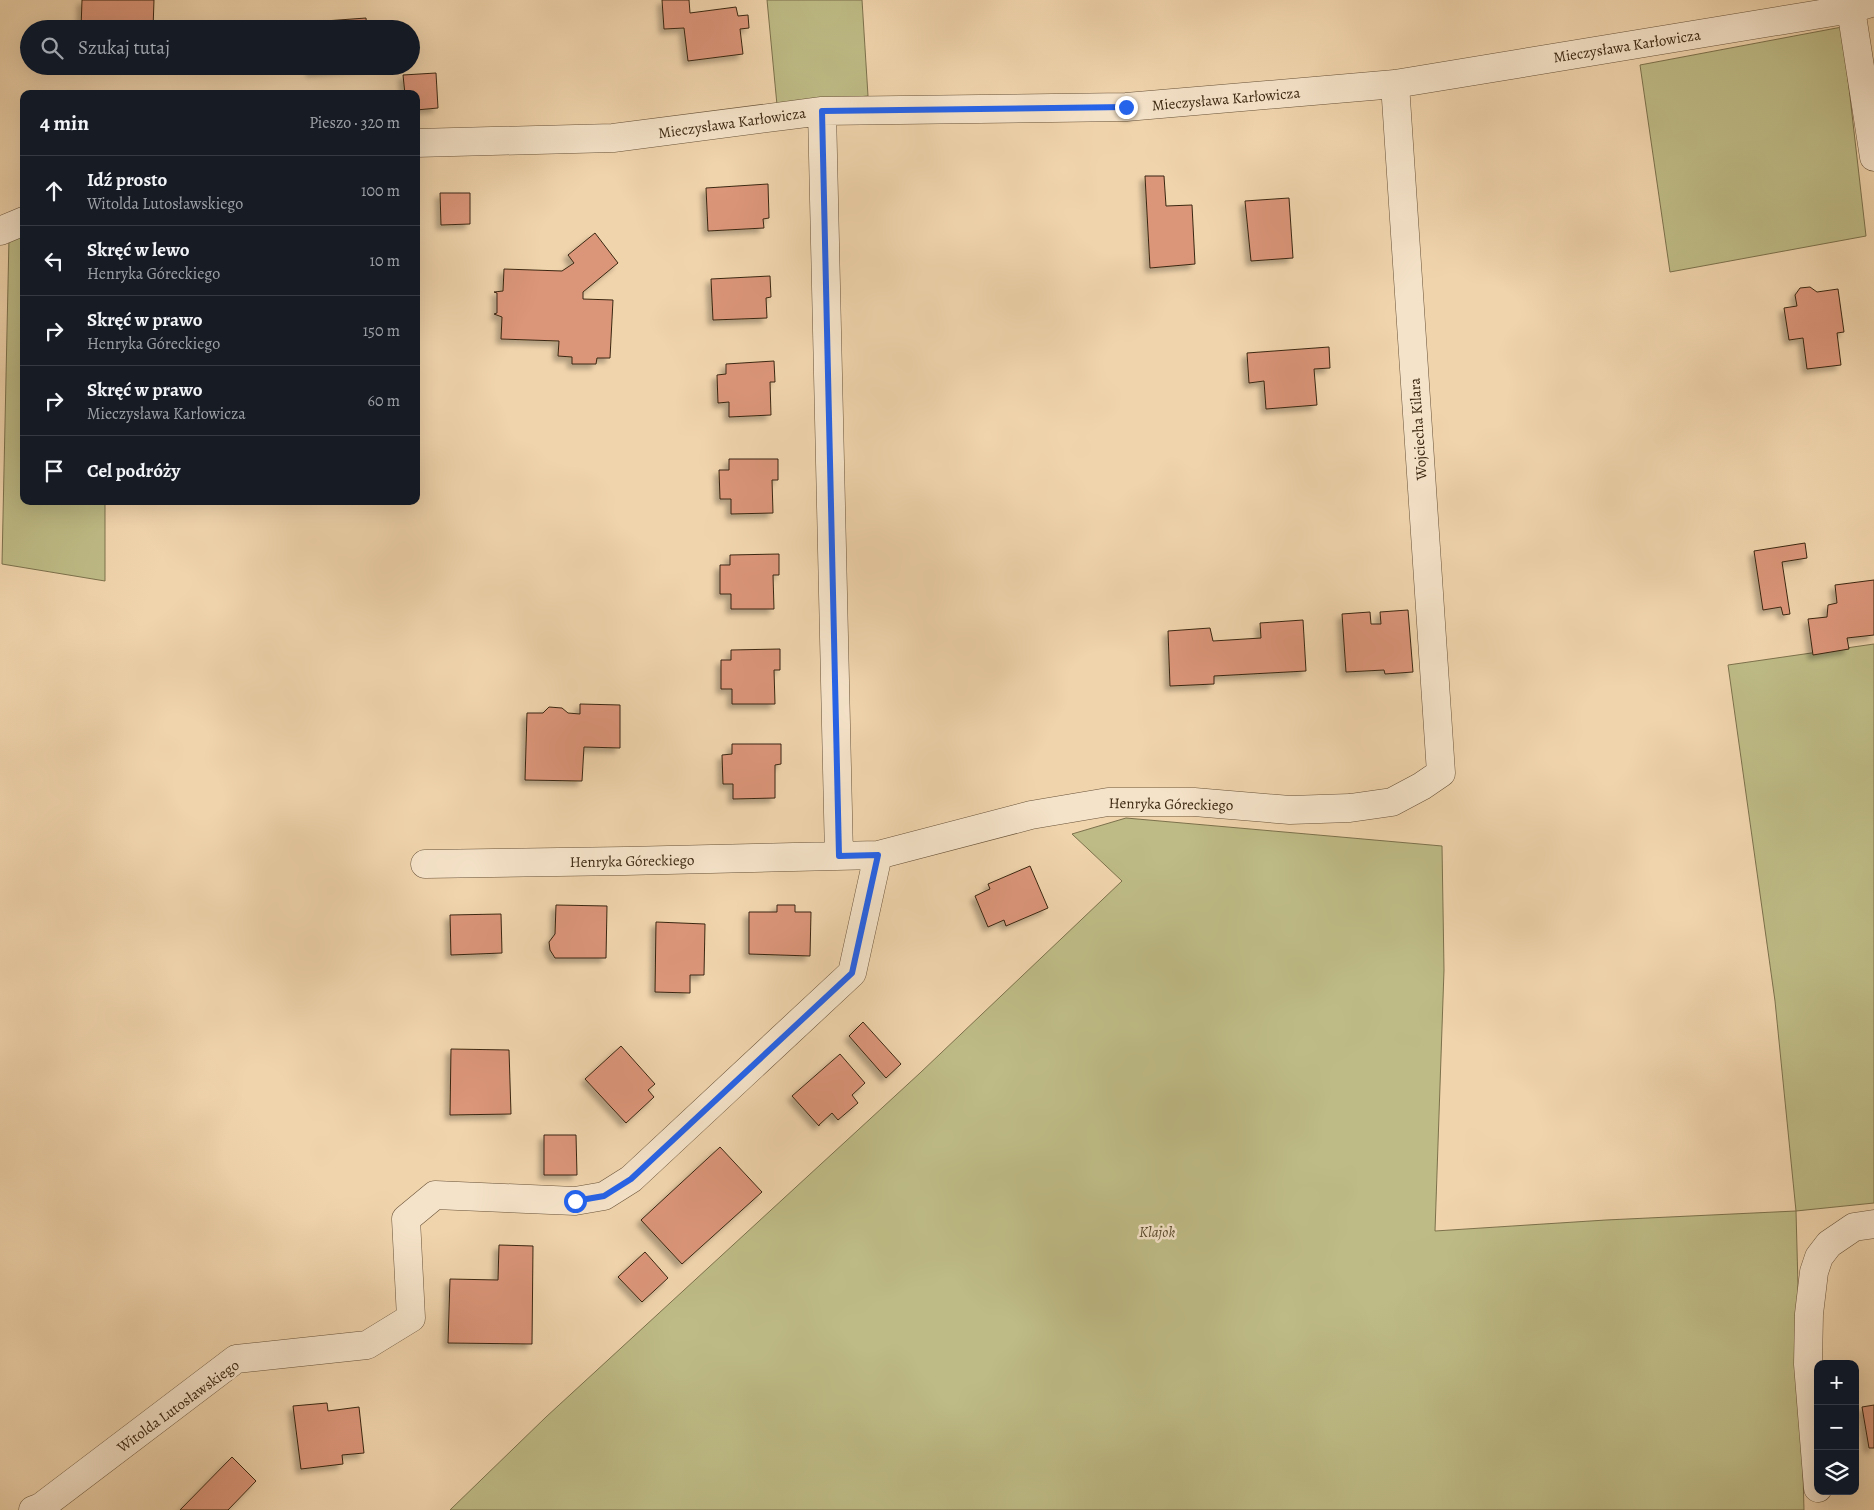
<!DOCTYPE html>
<html lang="pl">
<head>
<meta charset="utf-8">
<style>
  :root { --surface:#171b24; --page:#20242c; --text:#f1f3f6; --muted:#9ea1a6; --line:#363941 }
  body { margin:0; font-family:Alegreya,serif; background:var(--page); color:var(--text) }
  .controls { position:absolute; right:15px; bottom:15px; display:grid; overflow:hidden; border-radius:10px; box-shadow:0 5px 20px #0002 }
  .controls button { width:45px; height:45px; display:grid; place-items:center; padding:0; border:0; border-bottom:1px solid var(--line); background:var(--surface); color:var(--text); font:25px sans-serif }
  .stop { position:absolute; width:15px; height:15px; margin:-11px; border:4px solid #2563eb; border-radius:50%; background:#fff }
  .stop.end { background:#2563eb; border-color:#fff; box-shadow:0 1px 5px #0008 }
  .list { margin:0; padding:0; list-style:none }
  h2 { display:flex; justify-content:space-between; align-items:center; height:65px; margin:0; padding:0 20px; font-size:21px }
  h2 small { font-size:16px; font-weight:400; color:var(--muted) }
  .list li { display:grid; grid-template-columns:32px 1fr auto; gap:15px; align-items:center; box-sizing:border-box; height:70px; padding:0 20px; border-top:1px solid var(--line) }
  .list b { display:block; font-size:19px; white-space:nowrap }
  .list p { margin:0; font-size:16px; white-space:nowrap; color:var(--muted) }
  .list em { font-size:16px; font-style:normal; color:var(--muted) }
  .icon { flex:none; width:28px; height:28px; fill:none; stroke:currentColor; stroke-width:2; stroke-linecap:round; stroke-linejoin:round }
  .map { position:relative; flex:none; width:1874px; height:1510px; overflow:hidden }
  .search { position:absolute; background:var(--surface); box-shadow:0 5px 20px #0002; left:20px; top:20px; width:400px; height:55px; display:flex; align-items:center; gap:12px; box-sizing:border-box; padding:0 18px; border-radius:28px; color:var(--muted); font-size:19px }
  .panel { position:absolute; background:var(--surface); box-shadow:0 5px 20px #0002; left:20px; top:90px; width:400px; height:415px; border-radius:10px }
  .map>svg:first-child { display:block }
  .green { fill:#bebb86; stroke:#7c714c }
  .building { fill:#db9579; stroke:#3b2711; filter:url(#shadow) }
  .lines { fill:none; stroke-linecap:round; stroke-linejoin:round }
  .minor-casing { stroke:#685238; stroke-width:29 }
  .minor { stroke:#f5e3c9; stroke-width:28 }
  .route { stroke:#2563eb; stroke-width:6 }
  .labels { text-anchor:middle; dominant-baseline:central; stroke-width:5; stroke-linejoin:round; paint-order:stroke }
  .street-label { font-size:15px; fill:#3b2711; stroke:#f5e3c9 }
  .park-label { font-size:15px; font-style:italic; fill:#5c4c2e; stroke:#f5e3c9 }
</style>
</head>
<body>
<div class="map">
<svg width="1874" height="1510" viewBox="0 0 1874 1510">
  <defs>
    <filter id="shadow"><feDropShadow dx="-4.5" dy="4.5" stdDeviation="2.5" flood-color="#0004"/></filter>
  </defs>
  <rect width="100%" height="100%" fill="#f0d4ac"/>
  <filter id="stains"><feTurbulence type="fractalNoise" baseFrequency=".004" numOctaves="4"/><feColorMatrix values="0 0 0 0 .2 0 0 0 0 .09 0 0 0 0 .02 0 0 0 .5 -.17"/></filter>
  <radialGradient id="worn" r=".72"><stop offset=".6" stop-color="#630" stop-opacity="0"/><stop offset="1" stop-color="#630" stop-opacity=".3"/></radialGradient>
  <path class="green" d="M767 0H862L868 96 777 105Z
    M1842 27 1866 236 1670 272 1640 65Z
    M24 234V501H105V581L2 564 9 238Z
    M1874 644V1203L1796 1211 1804 1510H450L546 1417 920 1073 1122 881 1072 834 1126 818 1442 846 1444 970 1435 1231 1606 1220 1796 1211 1775 1001 1728 665Z"/>
  <path class="building" d="M82 0H154L153 29H81Z
    M662 0H689L690 13 736 7 738 16 748 15 749 28 740 29 743 54 688 61 684 28 664 29Z
    M366 18 367 29H312L311 22Z
    M310 66H369V67L311 72Z
    M436 73 438 108 416 110V94H405L403 75Z
    M1145 176H1164L1166 206 1192 205 1195 264 1150 268Z
    M768 184 769 218 763 219 764 228 708 231 706 188Z
    M440 193H470V224L441 225Z
    M1289 198 1293 258 1251 261 1245 201Z
    M595 233 618 263 583 292V299L613 300 610 358H597L596 364H572V357L558 356 559 341 501 339 502 317 494 314 497 313V293L494 292 503 291 504 269 562 271 574 263 568 255Z
    M770 276 771 297 766 298 767 318 713 320 711 279Z
    M1810 287 1817 292 1838 289 1844 332 1837 333 1841 365 1807 369 1803 338 1789 340 1784 308 1797 306 1795 295 1800 288Z
    M1329 347 1330 368 1314 369 1317 405 1266 409 1264 381 1249 383 1247 353Z
    M774 361 775 382H770L771 415 729 417V402L718 403 717 375 726 374V364Z
    M729 459H778V480H772L773 513 731 514V499H720L719 470H729Z
    M1805 543 1807 558 1782 562 1790 614 1783 615 1781 607 1763 610 1754 551Z
    M779 554V575H773L774 609H731V594H720V565H730V555Z
    M1874 580V635L1847 638 1849 649 1813 655 1808 619 1827 617 1828 605 1837 603 1835 585Z
    M1408 610 1413 672 1385 674 1384 670 1346 672 1342 614 1370 612 1371 624H1381L1380 612Z
    M1303 620 1306 671 1214 676V684L1170 686 1168 631 1210 628 1213 641 1261 638 1260 623Z
    M780 649V670H774L775 704H732V689H721V660H731V650Z
    M580 704 620 705V748L584 747 582 781 525 780 527 713H543L549 707 562 708 568 713 580 714Z
    M732 744H781V764L775 765V798L733 799V784H723L722 755 732 754Z
    M1030 866 1048 908 1006 926 1004 920 988 927 975 896 990 889 988 884Z
    M556 905 607 906 606 958H555L550 950 549 942 555 934Z
    M777 905H795V912H811L810 956 749 954V912H777Z
    M501 914 502 953 451 955 450 915Z
    M656 922 705 924 704 975H690V993L655 992Z
    M863 1022 901 1064 886 1078 849 1036Z
    M621 1046 655 1084 648 1090 654 1097 626 1123 585 1079Z
    M451 1049 509 1050 511 1114 450 1115Z
    M840 1054 865 1083 852 1095 858 1103 838 1120 832 1113 819 1125V1126L792 1096Z
    M544 1135H576L577 1175H544Z
    M720 1147 762 1192 682 1264 641 1220Z
    M499 1245 533 1246 532 1344 448 1343 450 1279 498 1280Z
    M645 1252 668 1278 642 1302 618 1277Z
    M327 1403 328 1411 359 1407 364 1453 342 1455 343 1464 301 1469 293 1406Z
    M1874 1405V1448H1869L1862 1407Z
    M232 1457 256 1481 228 1510H180Z"/>
  <g class="lines">
    <defs>
      <path id="minor" d="M1851 9 1874 157
        M822 111 839 856
        M416 143 613 138 822 111 1126 107 1395 84 1851 9 1874 2
        M0 231 24 221
        M425 864 625 861 878 855 1031 815 1108 802H1194L1290 810 1350 808 1392 802 1422 786 1441 773 1395 84
        M1818 1488 1808 1364 1809 1314 1814 1272 1819 1257 1829 1244 1854 1227 1874 1224
        M33 1510 41 1507 236 1359 367 1345 411 1318 406 1219 435 1195 575 1201 604 1196 631 1179 852 973 878 855"/>
    </defs>
    <use href="#minor" class="minor-casing"/>
    <use href="#minor" class="minor"/>
  </g>
  <g class="lines">
    <path class="route" d="M575 1201 604 1196 631 1179 852 973 878 855 839 856 822 111 1126 107"/>
  </g>
  <g class="labels">
    <g class="street-label">
      <text transform="translate(1627 46) rotate(-9)">Mieczysława Karłowicza</text>
      <text transform="translate(1226 99) rotate(-5)">Mieczysława Karłowicza</text>
      <text transform="translate(732 123) rotate(-8)">Mieczysława Karłowicza</text>
      <text transform="translate(1418 429) rotate(-94)">Wojciecha Kilara</text>
      <text transform="translate(1171 804) rotate(1)">Henryka Góreckiego</text>
      <text transform="translate(632 861) rotate(-1)">Henryka Góreckiego</text>
      <text transform="translate(178 1406) rotate(-36)">Witolda Lutosławskiego</text>
    </g>
    <g class="park-label">
      <text x="1157" y="1232">Klajok</text>
    </g>
  </g>
  <rect width="100%" height="100%" filter="url(#stains)"/>
  <rect width="100%" height="100%" fill="url(#worn)"/>
</svg>
<div class="controls">
<button>+</button>
<button>−</button>
<button><svg class="icon" aria-label="layers" viewBox="0 0 24 24"><path d="M12 4l9 5-9 5-9-5zM3 14l9 5 9-5"/></svg></button>
</div>
<div class="stop" style="left:575px;top:1201px"></div>
<div class="stop end" style="left:1126px;top:107px"></div>
<div class="search"><svg class="icon" aria-label="search" viewBox="0 0 24 24"><circle cx="10" cy="10" r="6"/><path d="M15 15l6 6"/></svg>Szukaj tutaj</div>
<section class="panel">
<h2>4 min<small>Pieszo · 320 m</small></h2>
<ul class="list">
<li><svg class="icon" aria-label="ahead" viewBox="0 0 24 24"><path d="M12 20V5M6 11l6-6 6 6"/></svg><div><b>Idź prosto</b><p>Witolda Lutosławskiego</p></div><em>100 m</em></li>
<li><svg class="icon" aria-label="left" viewBox="0 0 24 24"><path d="M17 20v-9H6M10 6l-5 5 5 5"/></svg><div><b>Skręć w lewo</b><p>Henryka Góreckiego</p></div><em>10 m</em></li>
<li><svg class="icon" aria-label="right" viewBox="0 0 24 24"><path d="M7 20v-9h11M14 6l5 5-5 5"/></svg><div><b>Skręć w prawo</b><p>Henryka Góreckiego</p></div><em>150 m</em></li>
<li><svg class="icon" aria-label="right" viewBox="0 0 24 24"><path d="M7 20v-9h11M14 6l5 5-5 5"/></svg><div><b>Skręć w prawo</b><p>Mieczysława Karłowicza</p></div><em>60 m</em></li>
<li><svg class="icon" aria-label="arrive" viewBox="0 0 24 24"><path d="M6 21V4h12l-3 4 3 4H6"/></svg><div><b>Cel podróży</b></div></li>
</ul>
</section>
</div>
</body>
</html>
